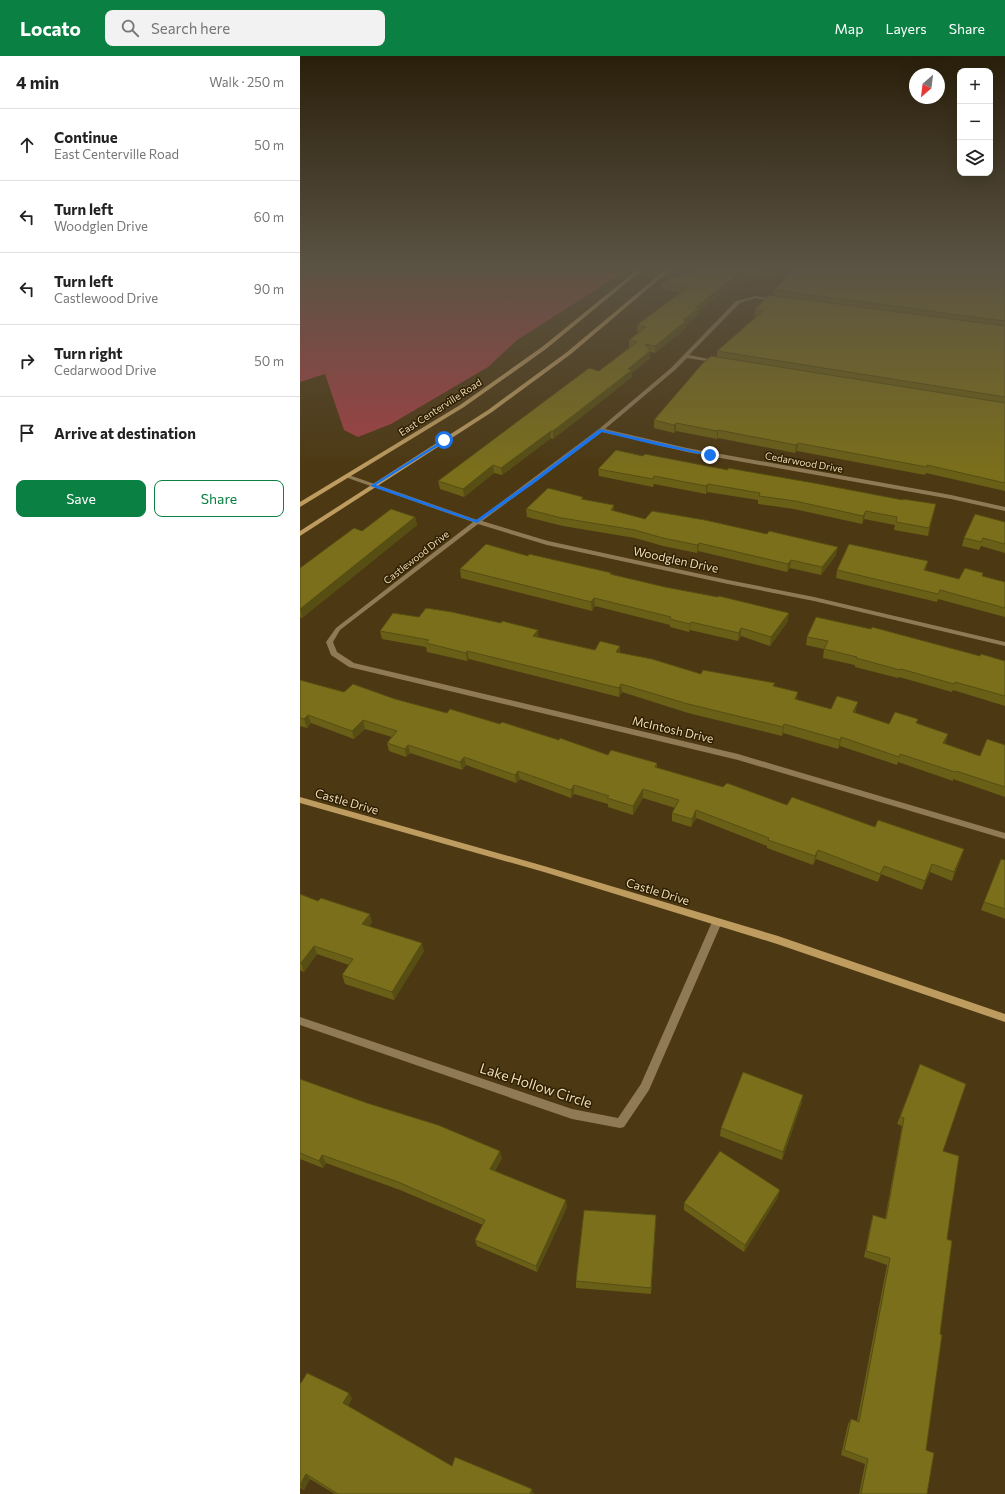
<!DOCTYPE html>
<html lang="en">
<head>
<meta charset="utf-8">
<style>
  :root { --surface:#fff; --page:#f2f2f2; --text:#222; --muted:#767676; --line:#e0e0e0; --accent:#0b8043 }
  body { margin:0; font-family:Commissioner,sans-serif; background:var(--page); color:var(--text) }
  .controls { position:absolute; right:12px; top:12px; display:grid; overflow:hidden; border-radius:8px; box-shadow:0 4px 16px #0002 }
  .controls button { width:36px; height:36px; display:grid; place-items:center; padding:0; border:0; border-bottom:1px solid var(--line); background:var(--surface); color:var(--text); font:20px sans-serif }
  .compass { position:absolute; left:609px; top:12px; width:36px; height:36px; border-radius:50%; background:var(--surface); box-shadow:0 4px 16px #0002; rotate:208deg }
  .stop { position:absolute; width:12px; height:12px; margin:-9px; border:3px solid #1a73e8; border-radius:50%; background:#fff }
  .stop.end { background:#1a73e8; border-color:#fff; box-shadow:0 1px 4px #0008 }
  .list { margin:0; padding:0; list-style:none }
  h2 { display:flex; justify-content:space-between; align-items:center; height:52px; margin:0; padding:0 16px; font-size:17px }
  h2 small { font-size:13px; font-weight:400; color:var(--muted) }
  .list li { display:grid; grid-template-columns:26px 1fr auto; gap:12px; align-items:center; box-sizing:border-box; height:72px; padding:0 16px; border-top:1px solid var(--line) }
  .list b { display:block; font-size:15px; white-space:nowrap }
  .list p { margin:0; font-size:13px; white-space:nowrap; color:var(--muted) }
  .list em { font-size:13px; font-style:normal; color:var(--muted) }
  .actions { display:flex; gap:8px; padding:12px 16px }
  .actions a { flex:1; padding:9px 0; border:1px solid var(--accent); border-radius:8px; text-align:center; font-size:14px; color:var(--accent) }
  .actions .main { background:var(--accent); color:#fff }
  .icon { flex:none; width:22px; height:22px; fill:none; stroke:currentColor; stroke-width:2; stroke-linecap:round; stroke-linejoin:round }
  .map { position:relative; flex:none; width:705px; height:1438px; overflow:hidden }
  header { display:flex; align-items:center; gap:24px; box-sizing:border-box; height:56px; padding:0 20px; background:var(--accent); color:#fff }
  header strong { font-size:19px }
  nav { display:flex; gap:22px; margin-inline-start:auto; font-size:14px }
  .search { width:280px; height:36px; background:var(--page); display:flex; align-items:center; gap:10px; box-sizing:border-box; padding:0 14px; border-radius:8px; color:var(--muted); font-size:15px }
  main { display:flex }
  aside { flex:1; background:var(--surface) }
  .map>svg:first-child { display:block }
  .forest { fill:#a24145 }
  .lines { fill:none; stroke-linecap:round; stroke-linejoin:round }
  .minor { fill:#8f7a55; fill-rule:evenodd }
  .secondary { fill:#be9c60; fill-rule:evenodd }
  .wall { fill:#6a5f17 }
  .shaded-wall { fill:#564e13 }
  .building { fill:#7b6f1b; stroke:#564e13 }
  .route { fill:#1a73e8 }
  .labels { text-anchor:middle; dominant-baseline:central; stroke-width:3; stroke-linejoin:round; paint-order:stroke }
  .far-street-label { font-size:10px; fill:#f0dbb9; stroke:#2f2002 }
  .street-label { font-size:12px; fill:#f0dbb9; stroke:#2f2002 }
  .near-street-label { font-size:14px; fill:#f0dbb9; stroke:#2f2002 }
</style>
</head>
<body>
<header>
<strong>Locato</strong>
<div class="search"><svg class="icon" aria-label="search" viewBox="0 0 24 24"><circle cx="10" cy="10" r="6"/><path d="M15 15l6 6"/></svg>Search here</div>
<nav><a>Map</a><a>Layers</a><a>Share</a></nav>
</header>
<main>
<aside>
<h2>4 min<small>Walk · 250 m</small></h2>
<ul class="list">
<li><svg class="icon" aria-label="ahead" viewBox="0 0 24 24"><path d="M12 20V5M6 11l6-6 6 6"/></svg><div><b>Continue</b><p>East Centerville Road</p></div><em>50 m</em></li>
<li><svg class="icon" aria-label="left" viewBox="0 0 24 24"><path d="M17 20v-9H6M10 6l-5 5 5 5"/></svg><div><b>Turn left</b><p>Woodglen Drive</p></div><em>60 m</em></li>
<li><svg class="icon" aria-label="left" viewBox="0 0 24 24"><path d="M17 20v-9H6M10 6l-5 5 5 5"/></svg><div><b>Turn left</b><p>Castlewood Drive</p></div><em>90 m</em></li>
<li><svg class="icon" aria-label="right" viewBox="0 0 24 24"><path d="M7 20v-9h11M14 6l5 5-5 5"/></svg><div><b>Turn right</b><p>Cedarwood Drive</p></div><em>50 m</em></li>
<li><svg class="icon" aria-label="arrive" viewBox="0 0 24 24"><path d="M6 21V4h12l-3 4 3 4H6"/></svg><div><b>Arrive at destination</b></div></li>
</ul>
<div class="actions"><a class="main">Save</a><a>Share</a></div>
</aside>
<div class="map">
<svg width="705" height="1438" viewBox="0 0 705 1438">
  <rect width="100%" height="100%" fill="#4c3812"/>
  <path class="forest" d="M0 214H327L217 284 188 311 91 368 58 381 44 374 25 318 0 326Z"/>
  <g class="lines">
    <path class="minor" d="M456 240 478 244 476 245 456 242 440 247 389 299 419 305V307L387 302 375 314 305 373 387 392 651 439 705 451V455L651 443 387 396 302 376 182 465 248 485 428 524 514 541 705 586V590L514 545 428 528 247 489 178 468 40 574 33 586 37 596 54 607 438 698 705 777V783L438 704 49 611 31 599 26 586 36 572 173 466 45 421V419H49L177 464 299 373 371 312 436 245Z
      M417 862 420 863 422 866 349 1034 324 1071 320 1072 272 1063 0 969V961L272 1053 318 1062 341 1028 412 866 414 863Z"/>
    <path class="secondary" d="M337 214H342L246 293 164 351 0 451V446L160 349 242 291Z
      M365 214H370L271 298 192 356 0 480V475L188 354 267 296Z
      M0 741 244 810 478 880 705 958V966L477 888 244 816 0 747Z"/>
  </g>
  <path class="wall" d="M481 214 442 227 438 225 399 255V259L386 269V272L355 297 350 296V302L332 317V321L253 383 251 382 202 419 194 417 164 441 140 433 138 425 299 315 330 292H329V284L339 277 337 276V269L381 237 362 233V226Z
    M705 214V435L626 417 625 419 497 395 495 397 418 382 417 383 376 375 374 377 354 372V364L417 301V295L456 261 454 260 455 253 473 239 474 234Z
    M343 400 428 414 603 444 636 448 628 480 594 474 595 469 564 463 562 468 494 453 458 448V444L407 436 406 438 354 428 353 431 299 420 298 413Z
    M283 441V444L314 455 345 463 536 499 521 519 490 512 487 516 398 495 397 497 363 490 335 482 263 470 227 461 226 453Z
    M115 461 117 469 2 562 0 561V512L62 475Z
    M705 466V497L681 490 679 494 662 490 664 482Z
    M228 500 312 517V519L488 565 470 590 441 580 438 585 390 574 389 576 370 571V569L295 550 292 555 161 522 160 513Z
    M628 505 625 515 659 523 683 517V520L705 526V561L638 543 637 546 536 522 537 514Z
    M119 561 201 567 238 574V581L295 594 320 590V597L401 618 475 630 497 644 531 653 556 654 555 657 589 668 618 663 617 667 648 678 645 688 680 700 705 689V741L653 723V725L598 706 597 709 540 690 538 693 483 677 482 680 388 657 322 636 319 641 169 603 167 605 127 596 126 591 82 583 80 575Z
    M507 581 680 600 705 605V650L653 634 652 636 599 621 598 622 555 611V609L523 602 524 593 506 589Z
    M0 624 44 636 95 643 147 657 200 668 259 684 308 699 357 707V712L423 731 487 749 575 771 661 802 652 825 630 816 622 834 581 818 578 826 516 803 513 809 467 792V790L396 762 391 771 372 765V757L375 752 343 742 333 759 308 751V748L274 738 271 742 220 723 216 727 166 709 162 714 110 697 106 701 89 695 87 687 92 681 65 673 54 683 11 667 7 672 0 670Z
    M705 804V863L681 854 684 846Z
    M0 838 72 866 69 870 124 895 94 944 45 928 42 919 49 909 17 898 4 916 0 914Z
    M620 1008 643 1095 647 1183 640 1278 626 1394 627 1438H559L565 1408 541 1399 548 1368 551 1363 557 1365 587 1209 564 1201 571 1166 573 1159 585 1163 602 1070 597 1068Z
    M0 1023 202 1102 195 1115 267 1151 237 1216 177 1190 175 1184 183 1169 100 1134 26 1107 23 1112 0 1103Z
    M502 1046 482 1104 420 1080 421 1072Z
    M478 1141 444 1196 384 1154V1147Z
    M356 1159 351 1238 276 1232V1225Z
    M0 1327 52 1342 48 1350 152 1410 234 1438H35L10 1423 4 1434 0 1432Z"/>
  <path class="shaded-wall" d="M461 214H481L442 227V220Z
    M438 218V225L399 255V259L386 269V272L355 297V290L383 264 396 251Z
    M350 295V302L332 317V321L253 383V375Z
    M376 367V375L374 377V369Z
    M418 374V382L417 383V375Z
    M251 375V382L202 419 201 412Z
    M498 387 497 395 495 397 496 389Z
    M193 409 194 417 164 441 163 433Z
    M408 428 407 436 406 438V430Z
    M636 448 628 480 629 472Z
    M314 449V457L311 454Z
    M566 455 564 463 562 468 563 460Z
    M115 461 117 469 2 562 0 553Z
    M399 487 398 495 397 497V489Z
    M538 491 536 499 521 519 522 511Z
    M491 504 490 512 487 516 488 508Z
    M628 505 626 514 622 523 624 514Z
    M294 542 295 550 292 555 291 546Z
    M489 557 488 565 470 590 471 581Z
    M391 566 390 574 389 576 390 568Z
    M441 572V580L438 585 439 577Z
    M238 574 239 582 233 580Z
    M320 590V598L316 596Z
    M167 595 169 603 167 605 166 597Z
    M321 628 322 636 319 641V632Z
    M498 636 497 644 495 643Z
    M558 646 556 654 551 665 553 656Z
    M8 659 11 667 7 672 4 663Z
    M63 664 65 673 54 683 52 675Z
    M484 668 483 677 482 680 483 671Z
    M648 678 646 686 641 696 643 687Z
    M541 681 540 690 538 693 540 684Z
    M108 689 110 697 106 701 105 693Z
    M164 701 166 709 162 714 160 706Z
    M218 715 220 723 216 727 215 719Z
    M274 729V738L271 742V734Z
    M343 733V742L333 759V750Z
    M396 754V762L391 771 392 763Z
    M664 793 661 802 652 825 654 816Z
    M518 794 516 803 513 809 515 800Z
    M632 808 630 816 622 834 625 825Z
    M70 858 72 866 65 877 62 868Z
    M122 887 124 895 94 944 92 936Z
    M14 890 17 898 4 916 1 907Z
    M503 1039 502 1046 482 1104 483 1096Z
    M200 1095 202 1102 192 1120 190 1113Z
    M22 1099 26 1107 23 1112 19 1105Z
    M480 1134 478 1141 444 1196 445 1189Z
    M266 1144 267 1151 237 1216 236 1210Z
    M356 1159V1166L351 1238V1232Z
    M49 1337 52 1342 47 1353 43 1347Z
    M6 1418 10 1423 4 1434 0 1430V1429Z
    M232 1433 234 1438H230Z"/>
  <path class="building" d="M401 214H461L442 220 438 218 396 251 399 252 383 264 386 265 355 290 345 288 350 295 328 313 332 314 253 375H251L201 412 193 409 163 433 138 425 289 312 299 315 337 286 329 284 346 271 337 269 388 231 362 226Z
    M493 214H705V265L474 234Z
    M469 239 705 270V341L417 295 463 255 455 253Z
    M411 300 705 347V427L627 409V411L498 387 496 389 418 374 417 375 376 367 374 369 354 364 402 308Z
    M316 394 343 400 345 398 428 414V412L514 427 603 444V443L636 448 629 472 596 466 597 461 566 455 563 460 495 445 459 440 460 437 408 428 406 430 354 420 353 423 298 413Z
    M248 432 283 441 281 443 314 449 311 454 345 463 352 455 405 464 467 478 469 475 538 491 522 511 491 504 488 508 399 487 397 489 363 482 335 474 262 462 226 453Z
    M91 453 115 461 0 553V512L54 472 62 475Z
    M675 458 705 466V488L683 482 681 486 664 482Z
    M186 488 228 500 229 498 312 517 310 518 365 531 418 541 419 540 489 557 471 581 441 572 439 577 391 566 390 568 370 563 371 561 294 542 291 546 160 513Z
    M549 488 628 505 624 514 659 523 665 512 683 517 682 520 705 526V552L640 534 638 538 537 514Z
    M126 552 152 556 201 567 202 565 238 574 233 580 295 594 300 585 320 590 316 596 352 603 401 618 403 614 475 627 473 630 498 636 495 643 531 653 537 640 558 646 553 656 589 668 595 656 618 663 616 667 648 678 643 687 680 700 687 683 705 689V731L656 715 655 716 600 698 599 701 541 681 540 684 484 668 483 671 388 648 321 628 319 632 167 595 166 597 126 587 129 584 80 575 93 557 119 561Z
    M516 561 571 573 572 571 680 600 681 598 705 605V640L655 626 654 628 601 613 600 614 556 602 557 601 524 593 528 585 507 581Z
    M0 624 44 636 53 628 95 643 147 657 150 653 200 668 202 666 259 684 260 682 308 699 311 694 357 707 355 711 423 731 427 727 487 749 492 741 575 771 578 764 664 793 654 816 632 808 625 825 584 810 580 818 518 794 515 800 468 784 469 782 396 754 392 763 372 757 379 744 343 733 333 750 307 742 309 740 274 729 271 734 218 715 215 719 164 701 160 706 108 689 105 693 87 687 97 675 63 664 52 675 8 659 4 663 0 662Z
    M701 803 705 804V853L684 846Z
    M0 838 18 845 21 842 70 858 62 868 122 887 92 936 42 919 53 903 14 890 1 907H0Z
    M620 1008 666 1028 643 1095 659 1100 647 1183 652 1185 640 1278 642 1279 626 1394 634 1397 627 1438H561L568 1403 544 1394 551 1363 559 1366 590 1202 566 1195 573 1159 586 1163 604 1062 600 1061Z
    M443 1016 503 1039 483 1096 421 1072Z
    M0 1023 67 1047 138 1069 200 1095 190 1113 266 1144 236 1210 175 1184 185 1164 98 1126 22 1099 19 1105 0 1097Z
    M420 1095 480 1134 445 1189 384 1147Z
    M284 1154 356 1159 351 1232 276 1225Z
    M7 1317 49 1337 43 1347 152 1410 155 1401 232 1433 230 1438H38L6 1418 0 1429V1327H1Z"/>
  <linearGradient id="sky" x2="0" y2="1"><stop stop-color="#2a1f0a"/><stop offset="0.51" stop-color="#5b5344"/><stop offset="1" stop-color="#5b5344" stop-opacity="0"/></linearGradient>
  <rect width="705" height="416" fill="url(#sky)"/>
  <path class="route" d="M300 373 413 399 410 400 360 390 302 376 233 428 177 467 70 430 143 384H146V385L76 429 176 464 230 426Z"/>
  <g class="labels">
    <g class="far-street-label">
      <text transform="translate(140 351) rotate(-33)">East Centerville Road</text>
      <text transform="translate(504 406) rotate(10)">Cedarwood Drive</text>
      <text transform="translate(116 501) rotate(-38)">Castlewood Drive</text>
    </g>
    <g class="street-label">
      <text transform="translate(376 503) rotate(12)">Woodglen Drive</text>
      <text transform="translate(373 673) rotate(13)">McIntosh Drive</text>
      <text transform="translate(47 745) rotate(16)">Castle Drive</text>
      <text transform="translate(358 835) rotate(17)">Castle Drive</text>
    </g>
    <g class="near-street-label">
      <text transform="translate(236 1029) rotate(18)">Lake Hollow Circle</text>
    </g>
  </g>
</svg>
<div class="controls">
<button>+</button>
<button>−</button>
<button><svg class="icon" aria-label="layers" viewBox="0 0 24 24"><path d="M12 4l9 5-9 5-9-5zM3 14l9 5 9-5"/></svg></button>
</div>
<svg class="compass" viewBox="-18 -18 36 36"><path d="M0-13l5 13h-10z" fill="#e53935"/><path d="M0 13l5-13h-10z" fill="#767676"/></svg>
<div class="stop" style="left:144px;top:384px"></div>
<div class="stop end" style="left:410px;top:399px"></div>
</div>
</main>
</body>
</html>
